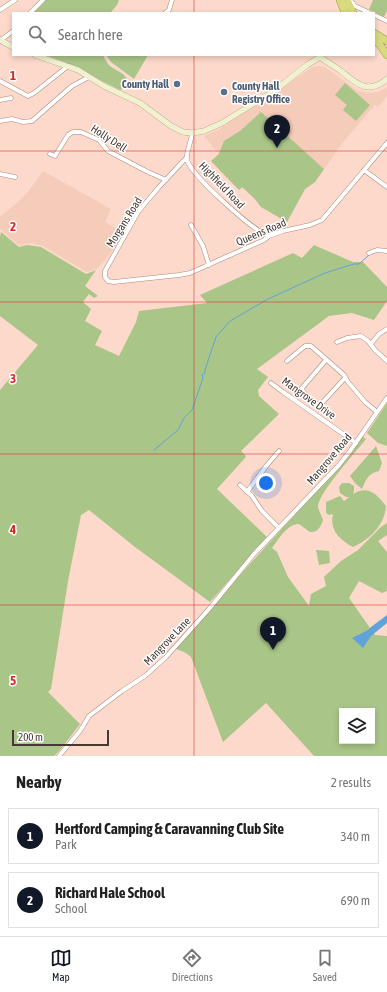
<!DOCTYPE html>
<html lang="en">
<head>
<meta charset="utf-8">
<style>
  :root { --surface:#fff; --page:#f2f2f2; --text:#222; --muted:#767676; --line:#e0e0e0; --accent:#111827 }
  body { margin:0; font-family:"Asap Condensed",sans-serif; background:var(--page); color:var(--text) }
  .controls { position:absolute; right:12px; bottom:12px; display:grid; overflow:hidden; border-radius:0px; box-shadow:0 2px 6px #0003 }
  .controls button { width:36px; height:36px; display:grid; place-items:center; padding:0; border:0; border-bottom:1px solid var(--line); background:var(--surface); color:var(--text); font:20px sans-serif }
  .scale { position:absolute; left:12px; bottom:10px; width:97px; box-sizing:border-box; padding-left:4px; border:2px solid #463933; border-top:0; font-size:11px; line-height:14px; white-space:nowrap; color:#463933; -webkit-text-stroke:3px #fff; paint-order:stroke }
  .you { position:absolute; left:266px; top:483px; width:14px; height:14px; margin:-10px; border:3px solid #fff; border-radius:50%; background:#1a73e8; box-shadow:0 0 0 6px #1a73e833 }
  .badge { display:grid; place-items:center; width:26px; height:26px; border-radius:50%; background:var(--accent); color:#fff; font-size:13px; font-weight:700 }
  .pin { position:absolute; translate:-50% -33px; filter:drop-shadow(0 1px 2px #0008) }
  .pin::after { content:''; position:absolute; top:21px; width:14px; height:12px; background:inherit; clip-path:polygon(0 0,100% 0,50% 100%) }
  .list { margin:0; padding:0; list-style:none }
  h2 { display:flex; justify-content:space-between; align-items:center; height:52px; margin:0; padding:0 16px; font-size:17px }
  h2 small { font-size:13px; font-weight:400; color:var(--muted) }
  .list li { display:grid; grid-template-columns:26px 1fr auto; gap:12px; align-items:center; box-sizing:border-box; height:56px; margin:0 8px 8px; padding:0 8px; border:1px solid var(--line); border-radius:0px }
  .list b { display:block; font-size:15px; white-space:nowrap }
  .list p { margin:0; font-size:13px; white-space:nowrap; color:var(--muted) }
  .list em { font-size:13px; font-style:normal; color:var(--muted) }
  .icon { flex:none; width:22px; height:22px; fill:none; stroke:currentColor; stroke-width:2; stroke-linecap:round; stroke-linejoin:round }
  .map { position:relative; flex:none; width:387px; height:756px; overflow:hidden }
  .search { position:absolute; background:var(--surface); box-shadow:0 2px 6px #0003; left:12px; right:12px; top:12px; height:44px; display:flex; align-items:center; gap:10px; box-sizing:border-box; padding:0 14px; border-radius:0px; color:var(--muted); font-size:15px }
  .sheet { height:180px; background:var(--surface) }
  nav { display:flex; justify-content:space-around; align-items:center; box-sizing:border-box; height:56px; border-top:1px solid var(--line); background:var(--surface); font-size:11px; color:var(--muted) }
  nav a { display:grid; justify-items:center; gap:2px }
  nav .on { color:var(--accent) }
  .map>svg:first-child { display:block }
  .built { fill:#f5cbb9 }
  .green { fill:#aac588; fill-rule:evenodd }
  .water { fill:#5fa3d9 }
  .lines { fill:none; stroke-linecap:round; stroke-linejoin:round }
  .stream { stroke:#5fa3d9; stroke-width:1 }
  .minor-casing { stroke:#ab8b7d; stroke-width:5 }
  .secondary-casing { stroke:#ab8b7d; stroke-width:6 }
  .trunk-casing { stroke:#9e9b50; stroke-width:8 }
  .minor { stroke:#fff; stroke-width:4 }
  .secondary { stroke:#f0f1cf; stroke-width:5.5 }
  .trunk { stroke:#d7da7f; stroke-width:7 }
  .grid { fill:none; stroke:#d62828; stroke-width:1; stroke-opacity:0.55 }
  .service-dot { fill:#5c6f8a; stroke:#fff; stroke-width:1.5 }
  .labels { text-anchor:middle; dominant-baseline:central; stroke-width:3; stroke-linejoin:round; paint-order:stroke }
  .service-label { font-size:11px; font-weight:bold; fill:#4e5e75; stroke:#fff; text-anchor:end }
  .street-label { font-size:11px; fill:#463933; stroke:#fff }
  .grid-label { font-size:13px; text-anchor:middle; font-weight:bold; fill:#d62828; stroke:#fff; stroke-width:3; stroke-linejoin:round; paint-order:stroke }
</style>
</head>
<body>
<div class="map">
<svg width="387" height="756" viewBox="0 0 387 756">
  <rect width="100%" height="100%" fill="#fcd9ca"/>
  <path class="built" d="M319 66 325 67 355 89 361 92 370 93 377 92 387 88V96L378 107 375 105 343 142 315 182 305 189 287 222 261 207 254 198 242 187 239 190 225 176 211 161 219 154 204 136 218 130 313 67Z
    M43 171 111 209 105 222 123 233 116 246 98 268 87 272 43 246 32 243 19 245 0 229V217L16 204 28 192Z"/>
  <path class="green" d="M46 0H119L117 5 110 13H32Z
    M373 0H387V11L384 17 369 9Z
    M45 55H103C105 59 107 63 110 66 118 72 129 74 129 86L120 90 98 79 75 66Z
    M106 55H148L134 79 111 62Z
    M345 83 370 105 356 121 343 110 347 105 335 95Z
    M261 112 324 169 315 182 305 189 287 222 261 207 254 198 242 187 239 190 211 161 219 154 224 141 240 131Z
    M1 232 19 247 27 245 41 247 86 274 96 270 85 286 98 296 94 298 89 294 83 302 91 309 85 321 102 331 95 345 119 356 136 322 139 311 207 303 200 295 293 253 302 258 314 245 353 262H363L387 287V301L374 320 352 313 329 316 257 369 268 377 258 390 259 396 279 414 241 451 246 456 245 458 217 489 267 537 210 602 135 547 89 510 81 515 68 581 51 689 48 692 80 724 60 750 54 756H0V390L38 345 0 316V237Z
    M387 403V446L378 443 367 433Z
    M362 436 366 439C356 452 320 491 318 506 318 510 322 516 323 520 321 527 317 533 310 532L299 524C288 523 278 540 272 548L277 552 288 577 309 606 311 594 326 586 324 577 341 561 358 550 381 527 387 523V535L378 541 387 552V591L382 593 359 581 349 598 375 635 387 636V756H314L266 703 223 742 191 657 186 653 174 648 268 544 351 454ZM342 711H372V741H342Z
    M376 446 382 463 379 471C369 473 366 479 362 489L355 483 350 476Z
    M342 483H349L354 486V491L353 494C369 485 376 494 386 506 385 525 369 540 353 547 340 540 329 530 333 514L329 515 326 513V502L340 496 344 501 349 497H346L340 493 339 487Z
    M316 550 329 551 330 563 319 565Z"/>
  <path class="water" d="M387 615V623L371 636 363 648 352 638 368 630 371 627Z"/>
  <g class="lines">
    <path class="stream" d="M154 450 178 430 184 418 192 410 203 378 202 375 205 373V370L216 337 230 321 268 299 325 273 354 264H359L369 255"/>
    <defs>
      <path id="minor" d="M350 0 355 6 370 13
        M0 10 15 0
        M30 13 43 0
        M165 13 169 10 172 0
        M374 15 387 21
        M0 39 1 40 13 31
        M0 81 28 96 34 93 68 66
        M0 100 11 98
        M0 121 12 119 23 122 32 121 72 86 89 77
        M192 133C192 140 185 154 187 160 192 176 253 231 269 236
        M50 154 55 156 68 135 73 132H81L99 140 108 151 146 171 166 180
        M187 157 159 187 138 212 105 271V277L108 281 114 282 179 275 190 273 264 240 269 236 283 231 310 225 322 220 387 143
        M364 170 387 187
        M0 174 15 177
        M191 225 203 246 209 265
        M369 253 377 250 387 251
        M337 342 347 338 361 336 368 341 375 350 387 361
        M371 344 379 334 387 329
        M326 360 302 388C303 395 314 405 321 404L345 378
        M287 361 305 346H311L344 375 348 382 365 402 377 412
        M271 383 283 392 356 443
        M240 485 252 496 262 511 279 528
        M247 492 267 465 279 451
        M59 756 80 731 89 716 122 691 145 676 166 657 209 609 254 554 339 465 350 451 387 398"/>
      <path id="secondary" d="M0 40 13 47
        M35 55 78 70 104 86 140 103 171 126 183 132 192 133 204 131 222 123 274 91 307 65 320 57C327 62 334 66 341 71 357 84 368 95 387 79"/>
      <path id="trunk" d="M340 0 345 13
        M347 0 353 13
        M374 33 387 41
        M374 39 380 45 387 55"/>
    </defs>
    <use href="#minor" class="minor-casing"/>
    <use href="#secondary" class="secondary-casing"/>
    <use href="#trunk" class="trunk-casing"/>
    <use href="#minor" class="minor"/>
    <use href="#secondary" class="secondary"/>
    <use href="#trunk" class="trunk"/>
  </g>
  <path class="grid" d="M194 0V13M194 55V756M0 151H387M0 302H387M0 454H387M0 605H387"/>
  <g class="service-dot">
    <circle cx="177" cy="84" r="4"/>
    <circle cx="224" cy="92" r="4"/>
  </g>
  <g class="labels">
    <g class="service-label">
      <text x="169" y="84">County Hall</text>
      <text x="232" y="86" text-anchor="start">County Hall<tspan x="232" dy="13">Registry Office</tspan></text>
    </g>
    <g class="street-label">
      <text transform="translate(109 138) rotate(33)">Holly Dell</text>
      <text transform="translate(222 185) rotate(46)">Highfield Road</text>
      <text transform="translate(124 222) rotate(-58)">Morgans Road</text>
      <text transform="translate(261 232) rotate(-23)">Queens Road</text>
      <text transform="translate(309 398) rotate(36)">Mangrove Drive</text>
      <text transform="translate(329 459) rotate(-50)">Mangrove Road</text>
      <text transform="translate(167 641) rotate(-46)">Mangrove Lane</text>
    </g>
  </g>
  <g class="grid-label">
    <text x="13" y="80">1</text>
    <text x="13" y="231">2</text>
    <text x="13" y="383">3</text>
    <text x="13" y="534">4</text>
    <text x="13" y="685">5</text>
  </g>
</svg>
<div class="controls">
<button><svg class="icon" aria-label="layers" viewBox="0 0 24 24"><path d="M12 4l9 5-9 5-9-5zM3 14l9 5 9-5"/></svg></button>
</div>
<div class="scale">200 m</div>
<div class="you"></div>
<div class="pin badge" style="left:273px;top:650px">1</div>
<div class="pin badge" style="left:277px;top:148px">2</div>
<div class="search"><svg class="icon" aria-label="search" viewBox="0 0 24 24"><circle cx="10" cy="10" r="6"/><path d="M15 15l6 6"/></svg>Search here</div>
</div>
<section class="sheet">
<h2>Nearby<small>2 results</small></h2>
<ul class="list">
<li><span class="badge">1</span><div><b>Hertford Camping &amp; Caravanning Club Site</b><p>Park</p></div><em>340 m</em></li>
<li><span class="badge">2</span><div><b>Richard Hale School</b><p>School</p></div><em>690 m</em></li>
</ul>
</section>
<nav>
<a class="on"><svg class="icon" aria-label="map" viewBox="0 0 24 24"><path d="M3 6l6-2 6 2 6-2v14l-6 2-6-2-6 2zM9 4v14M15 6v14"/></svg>Map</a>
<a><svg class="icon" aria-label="directions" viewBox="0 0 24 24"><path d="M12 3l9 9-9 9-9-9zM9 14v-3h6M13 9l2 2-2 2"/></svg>Directions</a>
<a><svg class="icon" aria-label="saved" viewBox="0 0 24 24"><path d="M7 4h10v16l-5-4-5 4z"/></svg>Saved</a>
</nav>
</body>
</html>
